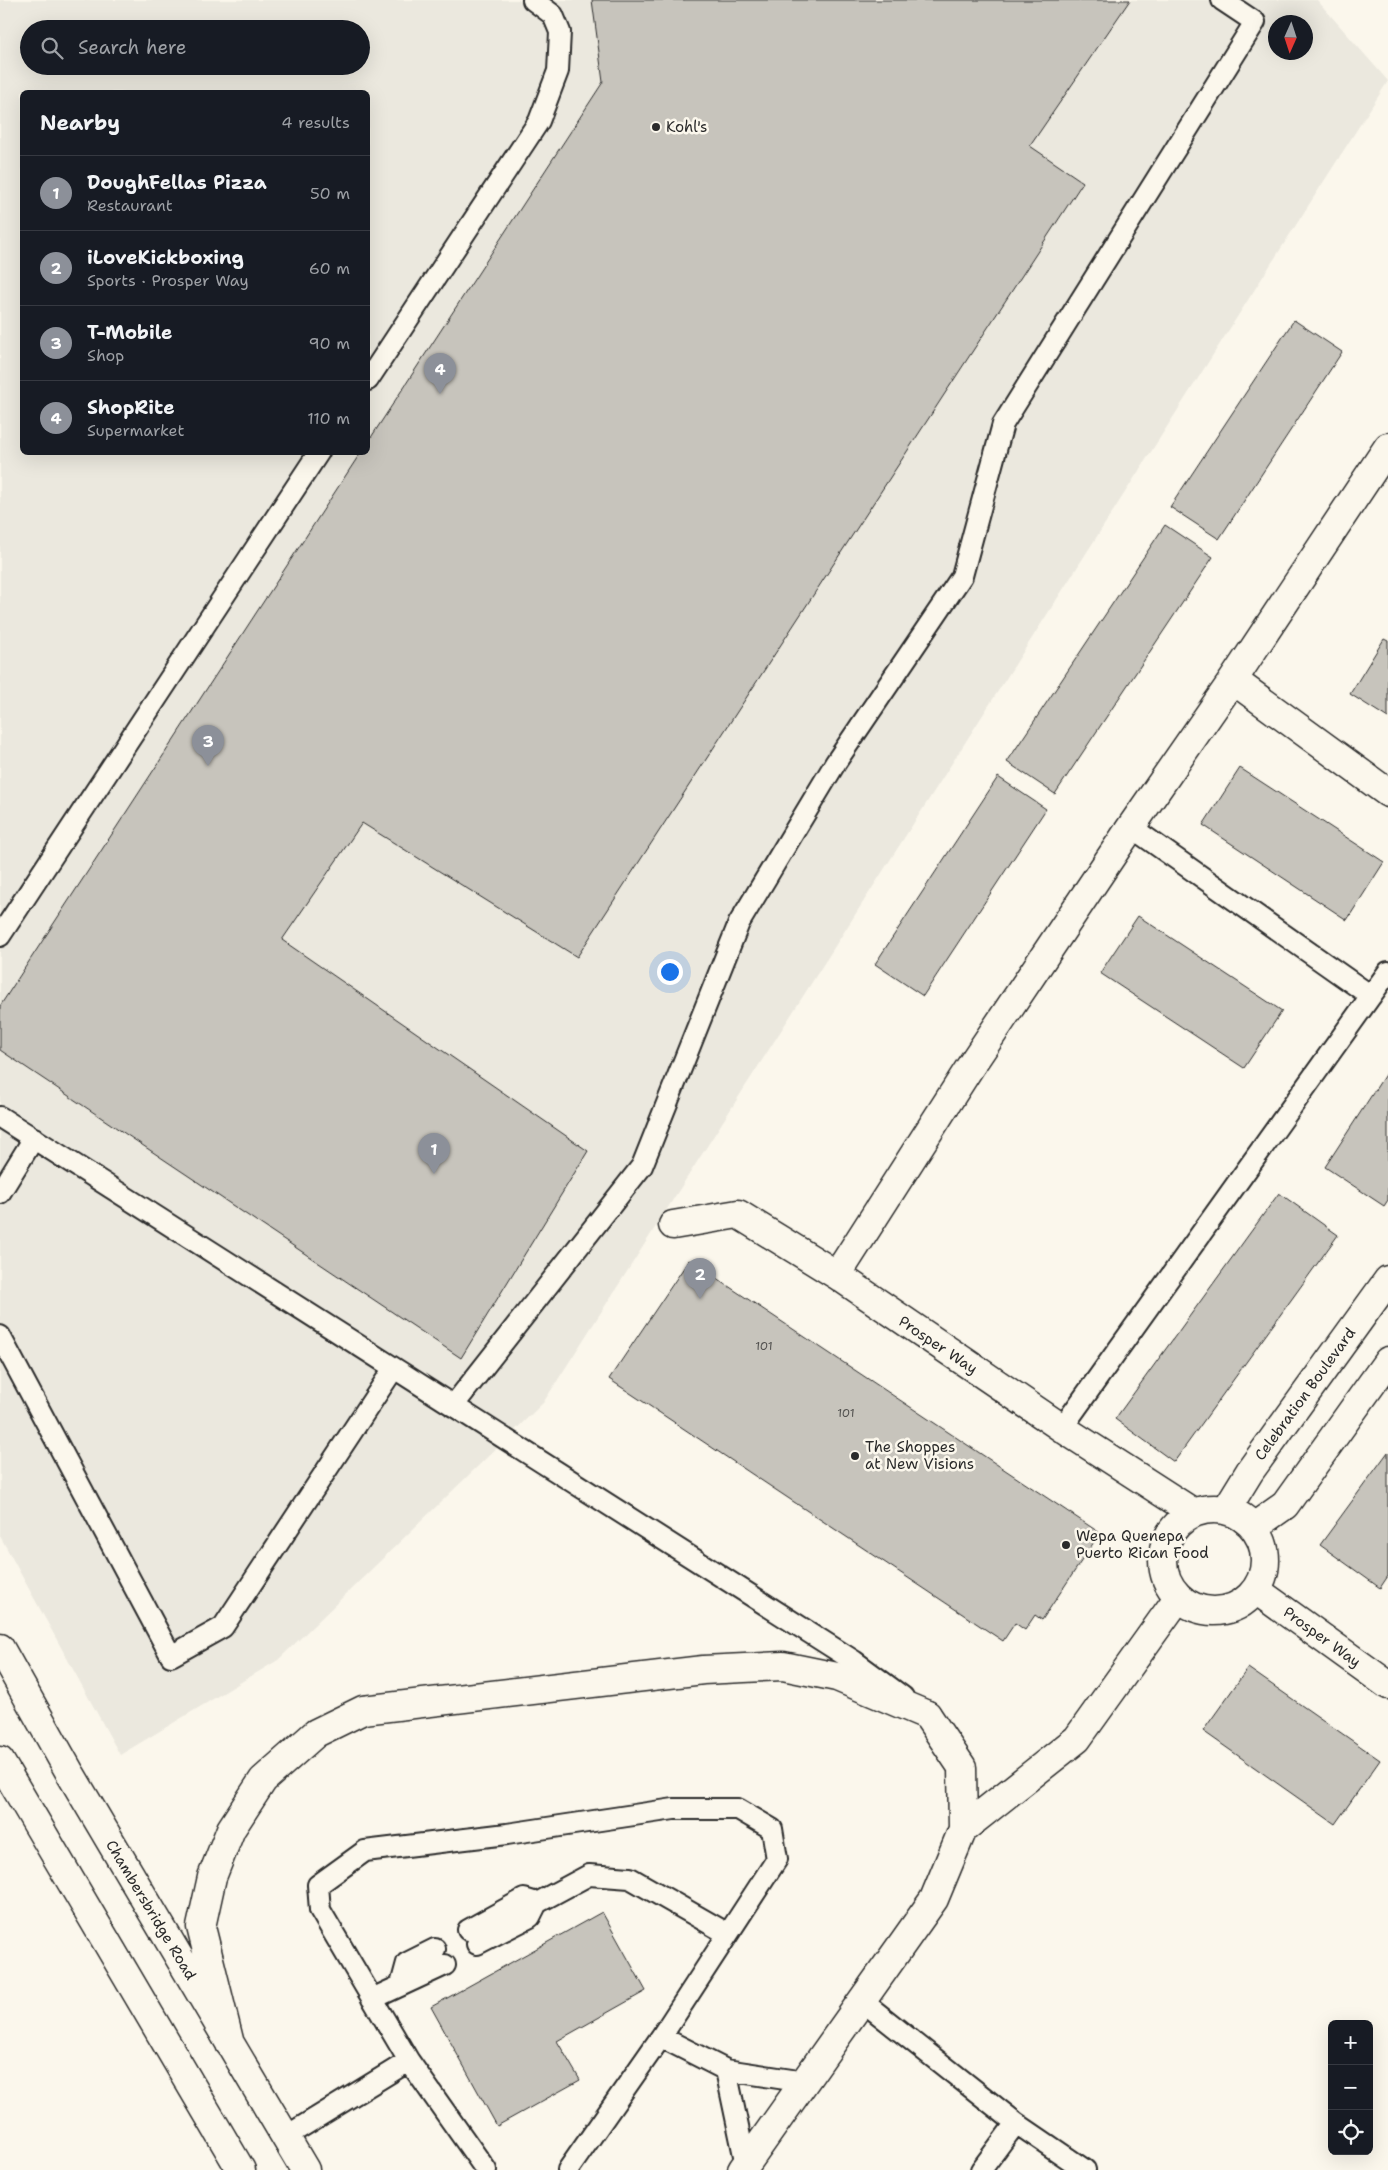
<!DOCTYPE html>
<html lang="en">
<head>
<meta charset="utf-8">
<style>
  :root { --surface:#171b24; --page:#20242c; --text:#f1f3f6; --muted:#9ea1a6; --line:#363941; --accent:#8c9099 }
  body { margin:0; font-family:"Shantell Sans",sans-serif; background:var(--page); color:var(--text) }
  .controls { position:absolute; right:15px; bottom:15px; display:grid; overflow:hidden; border-radius:8px; box-shadow:0 5px 20px #0002 }
  .controls button { width:45px; height:45px; display:grid; place-items:center; padding:0; border:0; border-bottom:1px solid var(--line); background:var(--surface); color:var(--text); font:25px sans-serif }
  .compass { position:absolute; left:1268px; top:15px; width:45px; height:45px; border-radius:50%; background:var(--surface); box-shadow:0 5px 20px #0002; rotate:183deg }
  .you { position:absolute; left:669px; top:971px; width:18px; height:18px; margin:-12px; border:4px solid #fff; border-radius:50%; background:#1a73e8; box-shadow:0 0 0 8px #1a73e833 }
  .badge { display:grid; place-items:center; width:32px; height:32px; border-radius:50%; background:var(--accent); color:#fff; font-size:16px; font-weight:700 }
  .pin { position:absolute; translate:-50% -41px; filter:drop-shadow(0 1px 2px #0008) }
  .pin::after { content:''; position:absolute; top:26px; width:18px; height:15px; background:inherit; clip-path:polygon(0 0,100% 0,50% 100%) }
  .list { margin:0; padding:0; list-style:none }
  h2 { display:flex; justify-content:space-between; align-items:center; height:65px; margin:0; padding:0 20px; font-size:21px }
  h2 small { font-size:16px; font-weight:400; color:var(--muted) }
  .list li { display:grid; grid-template-columns:32px 1fr auto; gap:15px; align-items:center; box-sizing:border-box; height:75px; padding:0 20px; border-top:1px solid var(--line) }
  .list b { display:block; font-size:19px; white-space:nowrap }
  .list p { margin:0; font-size:16px; white-space:nowrap; color:var(--muted) }
  .list em { font-size:16px; font-style:normal; color:var(--muted) }
  .icon { flex:none; width:28px; height:28px; fill:none; stroke:currentColor; stroke-width:2; stroke-linecap:round; stroke-linejoin:round }
  .map { position:relative; flex:none; width:1388px; height:2170px; overflow:hidden }
  .search { position:absolute; background:var(--surface); box-shadow:0 5px 20px #0002; left:20px; top:20px; width:350px; height:55px; display:flex; align-items:center; gap:12px; box-sizing:border-box; padding:0 18px; border-radius:28px; color:var(--muted); font-size:19px }
  .panel { position:absolute; background:var(--surface); box-shadow:0 5px 20px #0002; left:20px; top:90px; width:350px; height:365px; border-radius:8px }
  .map>svg:first-child { display:block }
  .built { fill:#ebe8de; fill-rule:evenodd }
  .building { fill:#c7c4bc; stroke:#2b2b2b }
  .lines { fill:none; stroke-linecap:round; stroke-linejoin:round }
  .lane-casing { stroke:#2b2b2b; stroke-width:24 }
  .street-casing { stroke:#2b2b2b; stroke-width:31 }
  .primary-casing { stroke:#2b2b2b; stroke-width:31 }
  .lane { stroke:#fbf7ec; stroke-width:20 }
  .street { stroke:#fbf7ec; stroke-width:28 }
  .primary { stroke:#fbf7ec; stroke-width:28 }
  .poi-dot { fill:#2b2b2b; stroke:#fbf7ec; stroke-width:2 }
  .labels { text-anchor:middle; dominant-baseline:central; stroke-width:5; stroke-linejoin:round; paint-order:stroke }
  .number-label { font-size:12px; fill:#52514f }
  .poi-label { font-size:15px; fill:#2b2b2b; stroke:#fbf7ec; text-anchor:start }
  .street-label { font-size:15px; fill:#2b2b2b; stroke:#fbf7ec }
</style>
</head>
<body>
<div class="map">
<svg width="1388" height="2170" viewBox="0 0 1388 2170">
  <rect width="100%" height="100%" fill="#fbf7ec"/>
  <filter id="ink" filterUnits="userSpaceOnUse"><feTurbulence type="fractalNoise" baseFrequency=".02" numOctaves="2"/><feDisplacementMap in="SourceGraphic" scale="10" xChannelSelector="R" yChannelSelector="G"/><feConvolveMatrix kernelMatrix="1 2 1 2 8 2 1 2 1" color-interpolation-filters="sRGB"/></filter>
  <g filter="url(#ink)">
    <path class="built" d="M0 0H1317L1388 81 543 1403 278 1660 120 1755 0 1536ZM1276 22H1306V52H1276ZM29 29H361V66H29ZM22 92H368V452H22Z"/>
    <path class="building" d="M592 0H1130L1030 146 1083 182 577 957 362 823 282 940 588 1151 461 1358 0 1050V1006L361 452H368V442L603 82Z
      M1294 320 1342 352 1219 539 1170 507Z
      M1165 525 1213 557 1055 794 1007 762Z
      M1384 639 1388 641V718L1350 694Z
      M1240 768 1384 862 1347 920 1203 825Z
      M998 777 1046 809 923 996 875 964Z
      M1138 916 1282 1011 1244 1068 1100 973Z
      M1388 1070V1200L1384 1206 1325 1167Z
      M1279 1193 1338 1235 1174 1462 1115 1419Z
      M689 1260 1100 1533 1042 1620 1035 1615 1025 1630 1015 1623 1003 1641 609 1379Z
      M1388 1452V1576L1380 1588 1320 1545Z
      M1248 1668 1380 1760 1335 1824 1203 1731Z
      M602 1912 646 1991 557 2041 580 2080 497 2126 431 2007Z"/>
    <g class="lines">
      <defs>
        <path id="lane" d="M368 380 539 121 558 71 560 32 553 15 533 0
          M1131 827 1371 996
          M0 936 319 452
          M0 1117 854 1661 903 1697
          M0 1193 34 1138
          M0 1336 171 1656 223 1627 394 1368
          M453 1406 642 1166 739 923 836 762 962 576 1003 424 1255 22 1222 0
          M1062 1428 1388 972
          M468 1930 524 1899 537 1903
          M477 1944 530 1917 537 1903 589 1875 630 1878 728 1934
          M401 1985 407 1963 435 1949
          M372 1999 445 1965
          M862 2001 1016 2123 981 2170
          M1016 2123 1085 2170
          M285 2137 409 2061
          M746 2165 726 2070 805 2082
          M486 2170 409 2061 320 1910 318 1885 365 1851 507 1834 674 1809H738L772 1829 777 1859 661 2037
          M568 2170 661 2037 726 2070"/>
        <path id="street" d="M1233 680 1388 447
          M673 1225 738 1214 837 1275 1062 1428 1194 1513
          M837 1275 970 1067 1131 827 1233 680 1388 793
          M1163 1560a51 51 0 1 1 102 0a51 51 0 1 1-102 0Z
          M1226 1510 1250 1471 1388 1280
          M1254 1527 1285 1505 1388 1361
          M1256 1590 1388 1685
          M963 1829 1077 1739 1178 1598
          M742 2170 934 1899 963 1829 962 1767 927 1715"/>
        <path id="primary" d="M0 1648 70 1773 305 2170
          M0 1761 241 2170
          M230 2044 201 1927 212 1877 231 1829 263 1780 316 1733 363 1710 703 1670 783 1666 837 1677 927 1715"/>
      </defs>
      <use href="#lane" class="lane-casing"/>
      <use href="#street" class="street-casing"/>
      <use href="#primary" class="primary-casing"/>
      <use href="#lane" class="lane"/>
      <use href="#street" class="street"/>
      <use href="#primary" class="primary"/>
    </g>
  </g>
  <g class="poi-dot">
    <circle cx="656" cy="127" r="5"/>
    <circle cx="855" cy="1456" r="5"/>
    <circle cx="1066" cy="1545" r="5"/>
  </g>
  <g class="labels">
    <g class="number-label">
      <text x="764" y="1346">101</text>
      <text x="846" y="1413">101</text>
    </g>
    <g class="poi-label">
      <text x="666" y="127">Kohl's</text>
      <text x="865" y="1447">The Shoppes<tspan x="865" dy="17">at New Visions</tspan></text>
      <text x="1076" y="1536">Wepa Quenepa<tspan x="1076" dy="17">Puerto Rican Food</tspan></text>
    </g>
    <g class="street-label">
      <text transform="translate(938 1345) rotate(34)">Prosper Way</text>
      <text transform="translate(1305 1394) rotate(-54)">Celebration Boulevard</text>
      <text transform="translate(1322 1637) rotate(36)">Prosper Way</text>
      <text transform="translate(151 1910) rotate(59)">Chambersbridge Road</text>
    </g>
  </g>
</svg>
<div class="controls">
<button>+</button>
<button>−</button>
<button><svg class="icon" aria-label="locate" viewBox="0 0 24 24"><circle cx="12" cy="12" r="6"/><path d="M12 2v4M12 18v4M2 12h4M18 12h4"/></svg></button>
</div>
<svg class="compass" viewBox="-18 -18 36 36"><path d="M0-13l5 13h-10z" fill="#e53935"/><path d="M0 13l5-13h-10z" fill="#9ea1a6"/></svg>
<div class="you"></div>
<div class="pin badge" style="left:434px;top:1174px">1</div>
<div class="pin badge" style="left:700px;top:1299px">2</div>
<div class="pin badge" style="left:208px;top:766px">3</div>
<div class="pin badge" style="left:440px;top:394px">4</div>
<div class="search"><svg class="icon" aria-label="search" viewBox="0 0 24 24"><circle cx="10" cy="10" r="6"/><path d="M15 15l6 6"/></svg>Search here</div>
<section class="panel">
<h2>Nearby<small>4 results</small></h2>
<ul class="list">
<li><span class="badge">1</span><div><b>DoughFellas Pizza</b><p>Restaurant</p></div><em>50 m</em></li>
<li><span class="badge">2</span><div><b>iLoveKickboxing</b><p>Sports · Prosper Way</p></div><em>60 m</em></li>
<li><span class="badge">3</span><div><b>T-Mobile</b><p>Shop</p></div><em>90 m</em></li>
<li><span class="badge">4</span><div><b>ShopRite</b><p>Supermarket</p></div><em>110 m</em></li>
</ul>
</section>
</div>
</body>
</html>
